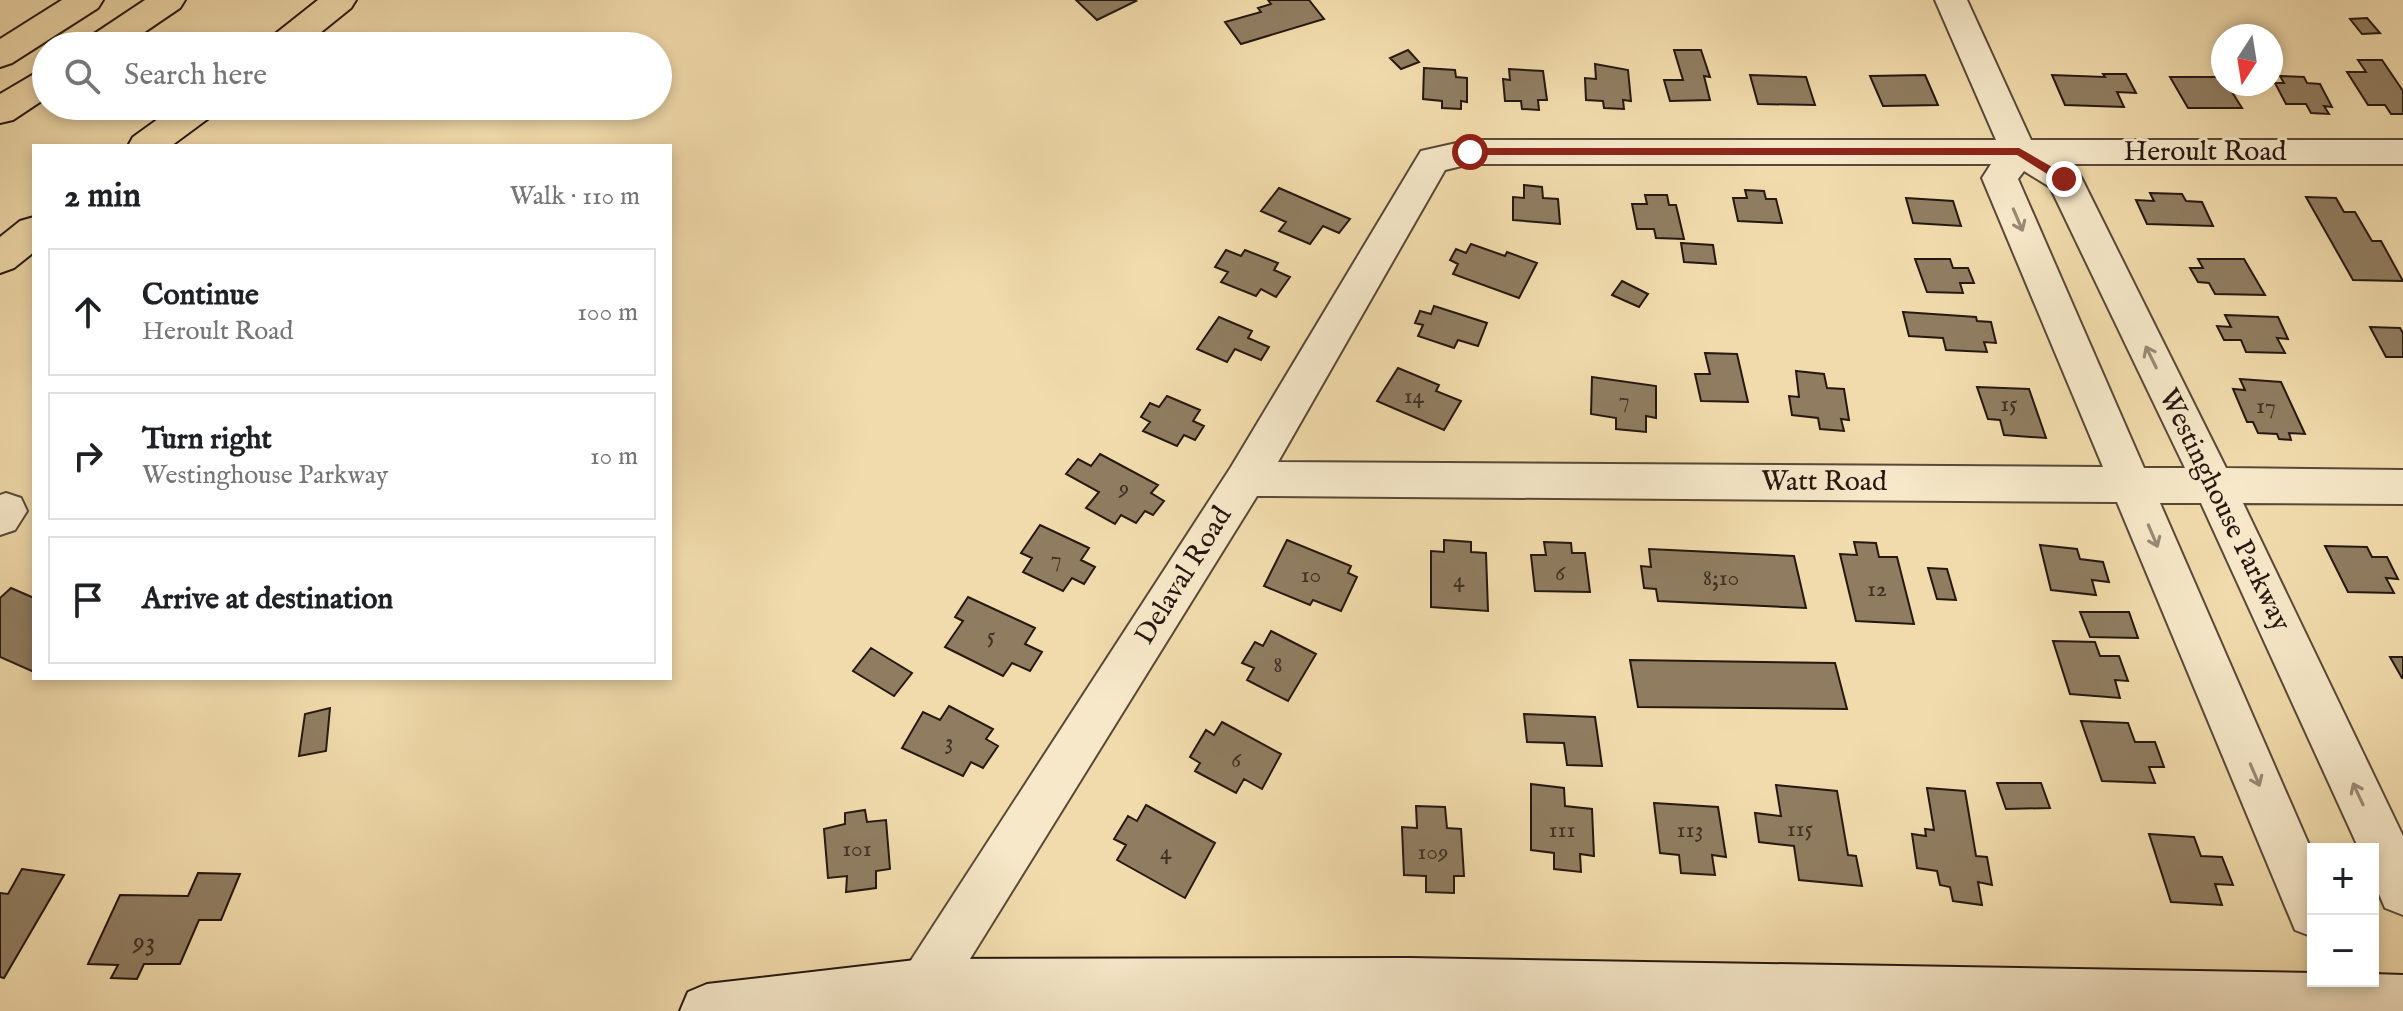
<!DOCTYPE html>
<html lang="en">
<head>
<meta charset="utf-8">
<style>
  :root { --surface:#fff; --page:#f2f2f2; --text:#202124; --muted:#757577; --line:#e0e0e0 }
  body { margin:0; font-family:"IM FELL English",serif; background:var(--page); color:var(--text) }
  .controls { position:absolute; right:24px; bottom:24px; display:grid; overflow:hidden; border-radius:0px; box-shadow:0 4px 12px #0003 }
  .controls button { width:72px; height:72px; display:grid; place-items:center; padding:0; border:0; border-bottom:2px solid var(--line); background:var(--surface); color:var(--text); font:40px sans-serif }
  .compass { position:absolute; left:2211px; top:24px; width:72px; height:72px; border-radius:50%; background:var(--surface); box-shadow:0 4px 12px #0003; rotate:192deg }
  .stop { position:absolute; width:24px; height:24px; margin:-18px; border:6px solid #8f2418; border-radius:50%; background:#fff }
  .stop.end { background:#8f2418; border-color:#fff; box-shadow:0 2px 8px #0008 }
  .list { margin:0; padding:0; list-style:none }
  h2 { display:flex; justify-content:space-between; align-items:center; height:104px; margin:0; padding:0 32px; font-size:34px }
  h2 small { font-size:26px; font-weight:400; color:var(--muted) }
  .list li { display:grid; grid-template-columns:52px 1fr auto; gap:24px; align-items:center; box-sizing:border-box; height:128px; margin:0 16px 16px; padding:0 16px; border:2px solid var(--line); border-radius:0px }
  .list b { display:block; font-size:30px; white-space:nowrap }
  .list p { margin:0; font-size:26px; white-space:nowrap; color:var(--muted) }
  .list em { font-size:26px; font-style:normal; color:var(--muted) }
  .icon { flex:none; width:44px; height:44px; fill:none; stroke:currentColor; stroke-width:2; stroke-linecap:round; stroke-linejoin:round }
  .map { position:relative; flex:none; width:2403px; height:1011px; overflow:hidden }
  .search { position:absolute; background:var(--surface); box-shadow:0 4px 12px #0003; left:32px; top:32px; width:640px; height:88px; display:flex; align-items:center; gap:20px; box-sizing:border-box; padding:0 28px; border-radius:44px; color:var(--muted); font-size:30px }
  .panel { position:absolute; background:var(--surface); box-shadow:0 4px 12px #0003; left:32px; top:144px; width:640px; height:536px; border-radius:0px }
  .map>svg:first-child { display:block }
  .building { fill:#907d61; stroke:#261710; stroke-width:2 }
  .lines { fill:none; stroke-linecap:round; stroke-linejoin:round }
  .street-casing { stroke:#594837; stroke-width:4 }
  .secondary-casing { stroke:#261710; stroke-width:4 }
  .highway-casing { stroke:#261710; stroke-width:4 }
  .street { fill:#f6e8c9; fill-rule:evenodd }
  .secondary { fill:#f6e8c9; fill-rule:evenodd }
  .highway { fill:#f1dbac; fill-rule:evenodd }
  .oneway { stroke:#988a76 }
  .route { fill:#8f2418 }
  .labels { text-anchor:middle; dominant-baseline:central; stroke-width:6; stroke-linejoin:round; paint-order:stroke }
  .number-label { font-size:24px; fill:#403024 }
  .street-label { font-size:28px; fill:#261710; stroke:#f6e8c9 }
  .near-number-label { font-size:28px; fill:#403024 }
</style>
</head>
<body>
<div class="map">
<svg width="2403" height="1011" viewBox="0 0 2403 1011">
  <rect width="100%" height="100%" fill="#f1dbac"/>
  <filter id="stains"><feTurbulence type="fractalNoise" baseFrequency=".0025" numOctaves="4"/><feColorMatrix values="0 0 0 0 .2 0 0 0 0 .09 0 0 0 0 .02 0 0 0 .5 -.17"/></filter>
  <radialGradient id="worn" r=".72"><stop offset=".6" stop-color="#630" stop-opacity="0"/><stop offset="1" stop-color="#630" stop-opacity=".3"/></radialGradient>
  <path class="building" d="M1076 0H1134L1136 1 1097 20Z
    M1268 0H1309L1324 19 1241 44 1225 22 1261 12 1258 8 1271 4Z
    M2367 18 2380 33 2362 34 2350 19Z
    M1408 50 1419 62 1401 69 1390 58Z
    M1674 50H1701L1710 77 1704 76 1710 100 1670 101 1664 80H1683Z
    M2358 60H2382L2403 91V114H2391L2385 105H2368L2347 72H2366Z
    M1595 64 1628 70 1631 101 1623 100 1624 109 1604 108 1603 101 1586 100 1585 78 1596 79Z
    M1424 68 1455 70 1456 77 1467 78V102L1461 101V109L1442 108V101L1423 99Z
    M1509 69 1543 71 1547 100H1538L1539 110 1522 109 1521 101H1505L1503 79 1510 80Z
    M2103 74H2126L2136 93 2117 92 2124 107 2065 105 2052 75 2105 77Z
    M1750 75 1806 77 1815 105 1758 104Z
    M1925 75 1938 105 1883 106 1870 76Z
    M2280 76 2304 77 2307 83 2320 84 2332 107 2324 106 2329 114 2311 113 2306 104H2286L2275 83H2284Z
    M2170 77H2223V84H2227L2242 108H2188Z
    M1524 185 1542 187 1543 198 1558 199 1560 224 1513 220V197L1524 198Z
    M1279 188 1350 219 1339 233 1323 226 1310 244 1279 231 1286 222 1261 211Z
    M1745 190 1764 191 1766 199H1776L1782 223 1738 221 1733 198H1747Z
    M2150 193 2182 194 2186 201 2202 202 2213 226 2147 224 2136 200 2154 201Z
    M1645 195H1667L1669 205H1676L1684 239 1656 238 1654 229H1637L1632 204H1647Z
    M2306 197 2336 198 2344 212H2355L2372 241H2381L2403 281 2353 280Z
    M1906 198 1953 201 1961 226 1913 223Z
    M1681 243 1713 245 1716 264 1684 262Z
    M1471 244 1505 256 1507 252 1537 263 1519 298 1453 274 1458 264 1450 260 1456 249 1466 253Z
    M1226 250 1241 256 1245 250 1278 263 1274 270 1290 277 1276 297 1261 289 1256 296 1221 282 1228 272 1215 267Z
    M1915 259H1950L1953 268H1968L1974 283H1960L1963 293 1927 292Z
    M2198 259H2244L2265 295 2215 294 2209 283 2198 282 2190 268H2203Z
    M1622 281 1648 294 1639 307 1612 295Z
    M1434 306 1487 323 1478 346 1458 340 1454 348 1418 336 1423 325 1415 323 1420 311 1431 314Z
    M1903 312 1976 317 1977 321 1991 322 1996 343 1984 342 1987 352 1946 350 1943 338 1909 336Z
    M2225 315 2278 317 2288 339 2277 338 2285 353 2246 352 2241 340H2224L2217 326 2231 327Z
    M1219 317 1252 331 1248 338 1269 347 1261 360 1235 349 1227 362 1197 349Z
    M2370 327 2400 328 2403 333V357H2386Z
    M1705 353 1737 354 1748 402 1701 401 1695 374H1710Z
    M1398 368 1439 385 1436 391 1461 401 1444 430 1377 401Z
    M1796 371 1824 374 1827 388 1844 389 1849 420 1841 419 1844 431 1820 429 1818 418 1792 415 1789 396 1799 397Z
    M1592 377 1656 386V418L1646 416V432L1616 429V418L1591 414Z
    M2240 379 2281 382 2305 434 2289 433 2291 440 2279 439 2277 434 2258 433 2253 422H2247L2233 389 2245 390Z
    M1977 387 2029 389 2046 438 2004 435 2000 420 1988 419Z
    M1167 396 1200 410 1193 421 1204 426 1195 440 1184 435 1177 446 1143 431 1150 422 1141 417 1150 403 1159 407Z
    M1100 454 1158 485 1151 493 1164 501 1153 515 1145 511 1136 523 1121 515 1115 524 1086 508 1099 492 1066 474 1078 459 1091 466Z
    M1040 525 1089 548 1081 560 1095 567 1084 584 1072 578 1063 591 1023 572 1032 558 1021 553Z
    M1287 540 1351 566 1348 573 1357 577 1341 611 1313 600 1310 605 1264 586Z
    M1444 540 1471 542V552L1486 553 1488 611 1431 607V551L1444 552Z
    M1544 542 1571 543 1572 553H1585L1590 592 1535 591 1531 555H1546Z
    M1854 542 1876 543 1879 557H1897L1914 624 1856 621 1840 554 1857 555Z
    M2040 545 2077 549 2080 559 2103 562 2109 582 2092 580 2096 595 2051 590Z
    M2325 546 2367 547 2372 557H2387L2398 579 2386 578 2394 593 2348 592Z
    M1649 549 1794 556 1806 608 1658 601 1656 589 1644 588 1641 566 1651 567Z
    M1928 568 1947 569 1956 600 1937 599Z
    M11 588 34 598V672L0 657V598Z
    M968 597 1035 628 1025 644 1042 652 1030 671 1012 663 1003 676 945 647 963 621 955 617Z
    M2080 612H2129L2138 638 2090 637Z
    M1271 631 1316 654 1288 701 1247 680 1254 668 1242 663 1255 642 1263 646Z
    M2053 641 2095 642 2100 656H2119L2128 681 2115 680 2120 698 2070 694Z
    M871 648 912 673 894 696 853 671Z
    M2390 657H2403V678H2402Z
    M1630 660 1835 663 1847 709 1638 707Z
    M949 706 993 729 986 739 998 746 983 768 971 762 963 776 902 748 923 712 940 720Z
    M330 708 326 751 299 756 305 714Z
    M1524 714 1595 717 1602 766 1567 765 1564 743 1527 742Z
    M2081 721 2128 723 2135 742H2155L2164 767H2149L2155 783 2102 781Z
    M1222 722 1281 754 1262 789 1244 779 1236 793 1195 771 1200 763 1190 757 1206 730 1214 735Z
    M1997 783H2041L2050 808 2006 809Z
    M1531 784 1564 788 1565 806 1592 809 1594 856 1580 854 1581 872 1554 869V853L1531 850Z
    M1776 785 1837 791 1848 855 1856 856 1862 886 1799 880 1794 846 1759 842 1755 813 1781 816Z
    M1927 788 1965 791 1976 856 1987 857 1992 885 1978 882 1982 905 1953 901 1950 887 1940 885 1937 871 1917 868 1912 834 1926 836 1925 829 1934 830Z
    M1654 803 1718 807 1726 857 1712 855 1715 875 1681 873 1679 855 1660 853Z
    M1146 805 1215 843 1185 898 1117 860 1126 845 1114 839 1128 816 1137 821Z
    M1416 806 1445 807 1447 828 1461 829 1464 876H1454V893L1426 892V876L1404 875 1402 827 1417 828Z
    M865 810 867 822 886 820 890 869 876 871V888L846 892 847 876 828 878 824 829 845 824V813Z
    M2149 834 2194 837 2201 856 2222 857 2233 885 2215 884 2222 905 2171 902Z
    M22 869 64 875 4 978 0 977V893L8 894Z
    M198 873 240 874 221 920H199L180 964H144L137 979 111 978 118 965 88 964 120 895 188 896Z"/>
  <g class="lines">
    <defs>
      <path id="street" d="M1935 0H1967L2031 140H2403V164H2067L2077 170 2082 179 2226 468 2403 470V504L2243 503 2403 836V915L2385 908 2373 880V849H2359L2201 503H2160L2313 854V937L2295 930 2117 502 1257 496 942 1004 926 1011 906 1004 898 986 906 968 1231 467 1421 151 1470 140H1996ZM1470 164H1991L1982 178 2103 467 1278 462 1445 170ZM2024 171 2050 187 2185 468H2144L2018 179Z
        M6 493 21 498 27 511 15 530 0 535V495Z"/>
      <path id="secondary" d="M1410 958 2313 973V981H2373V974L2403 975V1011H680L688 992 707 984 924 959Z"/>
      <path id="highway" d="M62 0H103L98 8 12 63 0 67V39Z
        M145 0H185L180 8 124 46H83L88 38Z
        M318 0H356L351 8 304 46H265L270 38Z
        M46 70V98L13 120 0 123V94L34 74Z
        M176 106H218L213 115 171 146H128L133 137Z
        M34 217V252L14 268 0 273V237L20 221Z"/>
    </defs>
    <use href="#street" class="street-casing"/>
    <use href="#secondary" class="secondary-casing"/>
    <use href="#highway" class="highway-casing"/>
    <use href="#street" class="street"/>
    <use href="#secondary" class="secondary"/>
    <use href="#highway" class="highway"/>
  </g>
  <defs><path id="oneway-shaft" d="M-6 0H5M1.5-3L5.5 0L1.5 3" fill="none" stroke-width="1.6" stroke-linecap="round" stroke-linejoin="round" transform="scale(2)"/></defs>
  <g class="oneway">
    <use href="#oneway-shaft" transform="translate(2018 220) rotate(67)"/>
    <use href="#oneway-shaft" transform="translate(2151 357) rotate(-116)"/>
    <use href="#oneway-shaft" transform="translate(2153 536) rotate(67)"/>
    <use href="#oneway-shaft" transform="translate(2255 775) rotate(67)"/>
    <use href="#oneway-shaft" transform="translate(2358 794) rotate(-115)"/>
  </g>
  <path class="route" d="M2019 148 2068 176V182H2060L2017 155H1470L1464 152 1470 148Z"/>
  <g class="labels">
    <g class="number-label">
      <text x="1414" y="396">14</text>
      <text x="1624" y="400">7</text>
      <text x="2009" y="404">15</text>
      <text x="2266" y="406">17</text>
      <text x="1124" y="488">9</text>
      <text x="1056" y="559">7</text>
      <text x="1560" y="573">6</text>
      <text x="1311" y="575">10</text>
      <text x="1721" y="578">8;10</text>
      <text x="1459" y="580">4</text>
      <text x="1877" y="589">12</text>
      <text x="991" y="636">5</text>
      <text x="1278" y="665">8</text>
      <text x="949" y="742">3</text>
      <text x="1236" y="760">6</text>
      <text x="1800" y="829">115</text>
      <text x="1562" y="830">111</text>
      <text x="1690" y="830">113</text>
      <text x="857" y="849">101</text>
      <text x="1166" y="852">4</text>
      <text x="1433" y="852">109</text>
    </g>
    <g class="street-label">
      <text x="2205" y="152">Heroult Road</text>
      <text x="1824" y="482">Watt Road</text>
      <text transform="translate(2224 510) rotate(64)">Westinghouse Parkway</text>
      <text transform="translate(1184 576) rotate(-58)">Delaval Road</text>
    </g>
    <g class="near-number-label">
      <text x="144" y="942">93</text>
    </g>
  </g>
  <rect width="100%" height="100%" filter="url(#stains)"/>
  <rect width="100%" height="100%" fill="url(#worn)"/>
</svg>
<div class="controls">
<button>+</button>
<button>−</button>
</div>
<svg class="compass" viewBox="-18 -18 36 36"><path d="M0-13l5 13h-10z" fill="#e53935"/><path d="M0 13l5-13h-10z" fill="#757577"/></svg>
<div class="stop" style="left:1470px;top:152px"></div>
<div class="stop end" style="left:2064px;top:179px"></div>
<div class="search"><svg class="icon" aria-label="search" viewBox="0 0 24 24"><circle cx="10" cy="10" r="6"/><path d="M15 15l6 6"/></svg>Search here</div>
<section class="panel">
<h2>2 min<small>Walk · 110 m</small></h2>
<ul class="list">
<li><svg class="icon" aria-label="ahead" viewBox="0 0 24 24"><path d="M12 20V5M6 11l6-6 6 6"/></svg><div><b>Continue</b><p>Heroult Road</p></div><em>100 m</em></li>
<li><svg class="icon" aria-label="right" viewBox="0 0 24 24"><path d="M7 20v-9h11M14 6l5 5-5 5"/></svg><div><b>Turn right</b><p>Westinghouse Parkway</p></div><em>10 m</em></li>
<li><svg class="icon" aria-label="arrive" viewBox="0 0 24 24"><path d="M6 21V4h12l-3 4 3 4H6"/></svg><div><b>Arrive at destination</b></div></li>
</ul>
</section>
</div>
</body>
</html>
